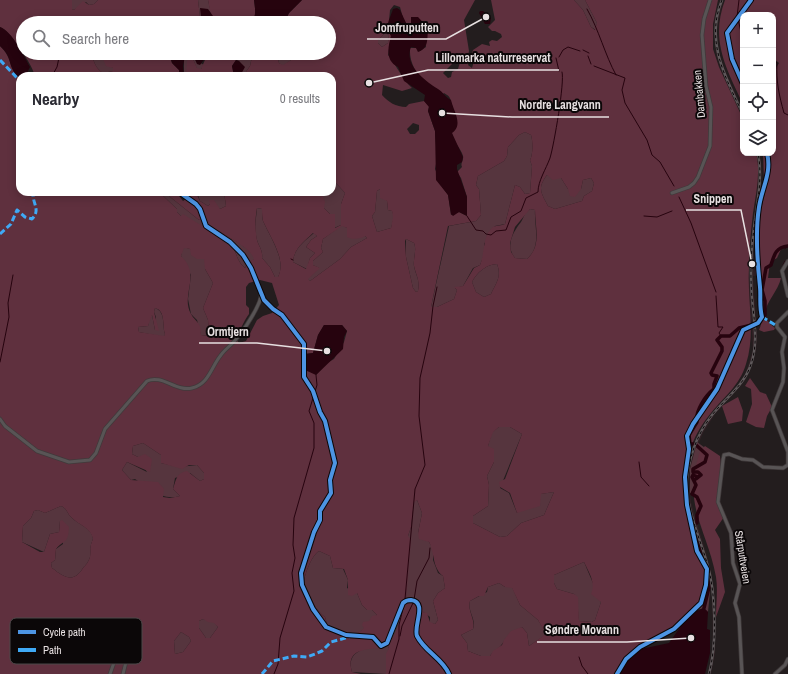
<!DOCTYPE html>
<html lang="en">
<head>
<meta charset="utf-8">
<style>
  :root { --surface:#fff; --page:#f2f2f3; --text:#2b2b33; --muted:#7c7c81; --line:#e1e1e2 }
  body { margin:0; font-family:"Archivo Narrow",sans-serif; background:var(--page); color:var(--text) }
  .controls { position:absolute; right:12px; top:12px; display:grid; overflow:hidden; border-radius:8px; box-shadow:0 2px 10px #0003 }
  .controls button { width:36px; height:36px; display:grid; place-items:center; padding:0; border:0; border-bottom:1px solid var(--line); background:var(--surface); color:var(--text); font:20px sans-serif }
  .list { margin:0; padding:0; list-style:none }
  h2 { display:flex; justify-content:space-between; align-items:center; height:52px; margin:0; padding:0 16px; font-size:17px }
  h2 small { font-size:13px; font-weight:400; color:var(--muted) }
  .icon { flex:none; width:22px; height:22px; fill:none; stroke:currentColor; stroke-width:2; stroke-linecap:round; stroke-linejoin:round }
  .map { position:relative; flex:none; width:788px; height:674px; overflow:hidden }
  .search { position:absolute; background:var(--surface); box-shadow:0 2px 10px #0003; left:16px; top:16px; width:320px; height:44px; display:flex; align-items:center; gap:10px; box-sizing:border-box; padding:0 14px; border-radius:22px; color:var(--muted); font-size:15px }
  .panel { position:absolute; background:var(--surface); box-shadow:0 2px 10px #0003; left:16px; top:72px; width:320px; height:124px; border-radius:12px }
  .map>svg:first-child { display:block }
  .built { fill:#2f2024 }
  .green { fill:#56353e }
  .forest { fill:#5f303e; fill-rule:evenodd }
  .water { fill:#26030e }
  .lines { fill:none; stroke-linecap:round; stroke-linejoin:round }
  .stream { stroke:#26030e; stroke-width:1 }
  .river { stroke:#26030e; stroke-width:3.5 }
  .minor-casing { stroke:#403a3b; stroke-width:4.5 }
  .minor { stroke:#585455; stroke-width:3 }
  .rail-casing { stroke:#5e585a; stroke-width:2.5 }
  .rail { stroke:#0b0708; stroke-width:1; stroke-dasharray:3; stroke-linecap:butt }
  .quiet { stroke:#3fa9f5; stroke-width:3; stroke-dasharray:6 3; stroke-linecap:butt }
  .cycleway-casing { stroke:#0b0708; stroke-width:6 }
  .cycleway { stroke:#4d94e3; stroke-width:4 }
  .labels { text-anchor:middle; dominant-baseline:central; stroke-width:4; stroke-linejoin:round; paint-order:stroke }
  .street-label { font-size:11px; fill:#e7e0e1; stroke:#0b0708 }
  .key { fill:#0b0708; stroke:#4d4849; stroke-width:1 }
  .key-label { font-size:11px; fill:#e7e0e1 }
  .leader { fill:none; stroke:#e7e0e1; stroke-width:1.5 }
  .callout-dot { fill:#e7e0e1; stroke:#0b0708; stroke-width:1.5 }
  .callout-label { font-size:12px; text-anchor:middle; font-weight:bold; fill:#e7e0e1; stroke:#0b0708; stroke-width:4; stroke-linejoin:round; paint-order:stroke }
</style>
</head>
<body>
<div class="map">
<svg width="788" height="674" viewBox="0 0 788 674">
  <rect width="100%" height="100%" fill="#231d1e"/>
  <path class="built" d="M720 0H723L717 28 718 52 725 71 743 110V116L722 72 716 53 714 22Z
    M757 153H760L762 170 753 246 755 276H753L757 336 756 350 746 379 715 414 703 433 692 460 689 479 691 502 710 567 714 590 715 653 711 674H708L713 645 712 590 708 567 691 513 687 495 686 479 689 460 700 432 712 413 739 384 746 372 753 350 749 289 752 232 759 177Z"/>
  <path class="green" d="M72 0H98L94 4 89 5 86 2 74 10 72 9Z
    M198 0H208L211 13 209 11 202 14 200 17Z
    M574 0H585L597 23 596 30 591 27 583 10Z
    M385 33 389 35 388 43 382 47 378 43V40Z
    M235 53H253L250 66 243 76H240L242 71 239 61 236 60Z
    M277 53H290L291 60 283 66 279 63Z
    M97 54C104 57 106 64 113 68V71L103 73C98 70 94 64 93 58Z
    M189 54 193 55 197 61 204 65 201 69H197L193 59 186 76H184V58Z
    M525 132 531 135C533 141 533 155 530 160L532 166 530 193 525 194 520 187 515 185 505 224 495 226 484 244V255L480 265 473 268 463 286 455 288 457 290 454 299 437 307H431L449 226 476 221 481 215 479 189 476 185 478 176 504 161 507 156 508 147 519 135Z
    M332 174 336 183 345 193 341 204V225L334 228 330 214 324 208 321 192H332Z
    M547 175 561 178 568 189H581L583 180 591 178 594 183 592 191 584 196 582 201 555 209 548 206C541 193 537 188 547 175Z
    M380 189 387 201 388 210 392 211 394 217 391 228 377 232 372 216 375 212 377 191Z
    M159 192H164L199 220 202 219C215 232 250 244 255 259L249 262 251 268 247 264 245 268C237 262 237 253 231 244L181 216 177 212V209Z
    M197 192H224L226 206 220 209 210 204 208 206 200 201Z
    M257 208 262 209C262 213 262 218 263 221 270 237 287 261 278 277H275L270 267 262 258C263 250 259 247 257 240 254 228 256 220 257 208Z
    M530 209 535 210C534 227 542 246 527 259L515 258C505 246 513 232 521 222 524 217 525 212 530 209Z
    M342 225 347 228V237L365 236 367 238 351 247 340 259 310 281 307 279 319 268 313 265V261L323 252 321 248 323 239Z
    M314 233 317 236 311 240 306 247 315 253 310 258 307 269 293 262C294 248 305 241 314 233Z
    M406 239 414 243C417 250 413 258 414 266 416 277 420 278 418 291L416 292 413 288 406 257Z
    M183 247 190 249 205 259V269L213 283 203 308 208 320 209 336 201 335 197 320 191 314 188 299 191 275 181 256Z
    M497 264C502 277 496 283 491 294L484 297 476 292 472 282C476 273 487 264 497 264Z
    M155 308C166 312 162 325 165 334L164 337 139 332 138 327 148 326 150 316 152 315 155 330 156 317 154 312Z
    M499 427H510L522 434 500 488 509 493 517 513 540 494 554 492 544 515 521 523 507 536 500 537 473 523V516L488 506 489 485 487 476 494 462 488 446 492 432Z
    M697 442 708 450 696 493H690V469Z
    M143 443 161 455V463L179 467 197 465 204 473V479L200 481 190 473 175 478 173 489 180 496C161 501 151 489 135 479L131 480 122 470 127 462 147 472 138 457 132 454 133 446Z
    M417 500 422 513 418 533 429 542 433 549V560L438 573 443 576 445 588 438 593 433 601 438 620 435 624 430 623V617L406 599 408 536 411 527 414 501Z
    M61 506C67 508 67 514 72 518 79 525 92 528 93 539 89 549 91 549 90 557 89 561 86 565 83 568 73 584 64 577 52 568L51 563 55 560 56 549 63 544 60 521 59 532 50 534 44 552 22 542 23 526 31 518 34 511 38 510 45 513Z
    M319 551 330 556 333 568 343 569 348 580 347 588 357 593 362 605 367 610H372L377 615C372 620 364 631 358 633 350 637 334 629 327 624L325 617C319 613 307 596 304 589 302 579 311 556 319 551Z
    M584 562 601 602 595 620 592 622 579 621 577 600 574 594 557 589 554 583V575Z
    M709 579 710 592 708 612 704 608 697 610 703 602Z
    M499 583 505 587H512L520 605 538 620 547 634 529 646 527 633 522 627C514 632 507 637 502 644 499 649 493 651 490 656H481L468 651 467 643 461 635 473 629C477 620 467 611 470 601L487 592 488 587Z
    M203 619 214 622 218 627 210 638H206L199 628V621Z
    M181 632 189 637 191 641 183 652 175 654 174 641Z
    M386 643 389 648 386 674 352 672C345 649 369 648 386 643Z"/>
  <path class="forest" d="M0 0H72V9L74 10 83 1 89 5 94 4 98 0H198L200 17 198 23H23V53H59L60 56 61 53H169L172 63 179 70V76H149L143 73 142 76H131L125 73 124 76H35C33 66 10 30 0 27ZM97 54 103 59 106 66 113 68V71L103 73C98 70 94 64 93 58Z
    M208 0H254C255 8 257 17 251 23H218L211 16Z
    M302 0H475L464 20 469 51 467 60 469 62 468 65 472 68 474 61 471 56 473 50 482 44 490 46 489 42 492 40 497 41 502 37 501 34 495 31H492L488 27 495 20 491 0H574L583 10 591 27 595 30 597 23 585 0H718L713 24V49L719 67 743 119V153H756C761 173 756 193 753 213 751 231 749 249 749 268 747 300 756 333 746 364 740 385 724 397 711 413 692 435 681 467 685 497 687 519 696 540 701 562 719 587 695 612 675 627 664 635 648 639 638 648 629 655 622 664 617 674H386V654L389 648 386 643 383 648C366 649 345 649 352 672L361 674H0V46C13 58 8 68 20 79V192H159L177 209V212L181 216 183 214 231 244C237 253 237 262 245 268L247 264 251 268 248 262 254 259C250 245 215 232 202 219L199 220 164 192H176L183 201 186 199 189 200 185 192H202L196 193 200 201 208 206 210 204 209 200H214L220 209 226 206 224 192H321L325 202 324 208 330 214H335V228L341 225V204L345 193 336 183 332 174V76H243L250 66 253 53H277L279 63 283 65 291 60 290 53H329V23H284L289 13ZM394 5 400 7 403 18 407 25 423 21 426 47 420 51 416 48H410C409 61 416 76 427 83 433 87 438 89 443 94L444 93C451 97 450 98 452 105 457 120 452 119 452 133 452 141 461 148 463 156 464 161 460 163 462 167L457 172 461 178 467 197V216L459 212 451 215 448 195 443 188 435 169 437 159 435 131 428 111 429 106 424 101 409 104 406 107C396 107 388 102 382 95L383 85 402 91 412 88C402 79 397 66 388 55L391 36 389 21 390 10ZM385 33 389 35 388 43 382 47 378 43V40ZM456 60 460 62 458 69 452 72 451 77 448 78 443 73ZM413 123 419 125V130L415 134H410L407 129ZM525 132 531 135C533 141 533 155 530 160L532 166 530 193 525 194 520 187 515 185 505 224C501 226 497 225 493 227 482 236 485 254 480 265L474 268 463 286 454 287 457 290 454 299 437 307H431L448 226 476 221 481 215 479 189 476 185 478 176 504 161 507 156 508 147 519 135ZM547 175 553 180 561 178 568 189 570 196 575 197 581 189 583 180 591 178 594 183 592 191 584 196 582 201 555 209 548 206C541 193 537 188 547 175ZM380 189V198L387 201 388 210 392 211 393 217 391 228 377 232 372 216 375 212 377 191ZM257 208 262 209C262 213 262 217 263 221 270 237 287 260 278 277H275L270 267 262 258C263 250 259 247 257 240 255 228 255 219 257 208ZM530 209 535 210C535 227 542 246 527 259L515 258 511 252 510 243 515 227ZM342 226 347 228V237C352 240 360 239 365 236L367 238 351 247 340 259 310 281 308 279 320 268 313 265V261L323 252 321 248 323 239ZM313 233 317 236 311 240 306 247 315 253 310 258 306 269 293 262C294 248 305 241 313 233ZM406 239 414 243C417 250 413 258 414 266 416 276 420 279 418 291L416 292 413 288 406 257 405 241ZM184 248 190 249 191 255 197 259H204L205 269 213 283 203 308 208 320 209 336 201 335C201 321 196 323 191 314 180 294 202 276 181 256ZM497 264C502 277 496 283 491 294L484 297 476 292 472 282C476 273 487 264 497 264ZM260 280 272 283 279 305 272 313 263 316 257 320 246 341 239 343 235 338C241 330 243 322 249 314V308L246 305V287L249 283ZM155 308C166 311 162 325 165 334L164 336 139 332 138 327 148 326 152 315 155 330 159 331 154 312ZM324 325H342L347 331 344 342 334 359 327 363 316 375 305 354 313 353 318 335ZM499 427H510L522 434 505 479 499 482 500 487 510 493 517 513 540 506 541 494 554 492 544 515 521 523 507 536 500 537 473 523V516L488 506 489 485 487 476 494 462V449L488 446 493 432ZM143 443 161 455V463L182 469 189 465H197L204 473V479L200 481 187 471C176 473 176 480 173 489L180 496 170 498 163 497 164 489 158 482 131 480 122 470 127 462 150 472 152 459 145 454 138 457 132 454 133 446ZM417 500 422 513 418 533 419 539 429 542C435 553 432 568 443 576L445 588 438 593 433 601 438 620 435 624 430 622 427 613 423 612 422 603 412 599H406L411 540 408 536 411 527 414 502ZM61 506C67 508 67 514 72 518 79 525 91 528 93 539 89 548 91 549 90 557 89 561 86 565 83 568 73 584 64 577 52 568L51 563 55 560 56 549C64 539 68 545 69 527L62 520 60 521 59 532 50 534 44 552H40L22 542 23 526 31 518 34 511 38 510 45 513ZM319 551 330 556 333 568 344 569 348 580V595L352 596 357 593 362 605 367 610H372L377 615 372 616 369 621 363 622 362 625 364 628C355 639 338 631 327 624L325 617C319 613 307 596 304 589 302 579 311 556 319 551ZM584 562C589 573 596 582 591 594L601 602 595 620 592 622 579 621 578 597 574 594 557 589 554 583V575ZM499 583 505 587 512 588 520 605 538 620 546 634 529 646 527 633 522 627 511 631 504 640 502 645 493 651 490 656H481L468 651 467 643 461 635 473 629C476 620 467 611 470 601L479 596H484L488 587ZM203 619 208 622 214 623 218 627 210 638H206L199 628V621ZM181 632 189 637 191 641 183 652 175 654 174 641Z
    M725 0H788V246L782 247 777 258 770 262 768 278H781C777 297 752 312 775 328L774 330 764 332 759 330C768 310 755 286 755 266L761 209 768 181 764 179 763 153H773V73L779 63 773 58V15H743V104C726 68 710 40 725 0Z
    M208 53H235L236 60 232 66 234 76H186L187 61 190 57 193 59 197 68 201 69Z
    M750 378 760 392 766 394 772 407 767 416 764 428 756 427 746 422 752 404 751 389 745 386Z
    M738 397 743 411 742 421 728 424 722 406Z
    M705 446 720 456C723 476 712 500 724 517L715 530 720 539 721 568 725 592 716 617C716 604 718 590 716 577 708 532 683 505 698 458 700 451 699 452 705 446Z"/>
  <path class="water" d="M254 0H302L289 13 284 23H251C257 17 255 8 254 0Z
    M200 8 208 9 218 23H198L201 16Z
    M397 8 400 10 407 25 411 23V17H418L428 28C427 39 429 48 418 52L416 48 411 47C404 65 424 80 438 89 443 92 445 97 451 100 453 110 464 125 452 133L463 157 462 162 457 165V169L467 197V216L459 212 453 216 451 214 448 195 436 180 435 131 428 111 429 107 424 101 425 95 404 81 398 67C385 61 388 47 391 36 384 26 390 19 393 9Z
    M480 11H483L491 18 490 24H485L479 13Z
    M0 27C12 31 24 56 30 67L26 75 17 76C7 64 13 58 0 46Z
    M169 53H208V54L200 65 197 64 193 55 185 56 183 66 184 76H179V70L172 63Z
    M236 60 239 61 245 67 240 76H234L232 66Z
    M324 325H342L347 331 344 337 343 349 316 375 305 370V354L313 353 318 335Z
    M704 608 708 612 707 629 710 630V653L705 674H619L626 662 641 649 669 643C678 631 689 612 704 608Z"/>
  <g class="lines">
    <path class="stream" d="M587 9C599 30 605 55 616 75
      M737 17 739 0
      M738 19 743 41
      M583 50 589 53
      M588 56 591 64
      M559 57 563 50 568 47 580 51
      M556 58 559 71
      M773 59 777 63C776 81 779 95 784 113L788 115
      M594 66 625 78 622 90 625 103 647 140 652 155 660 162 674 186
      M27 72 34 76
      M52 76 57 67 60 53
      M679 197 691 223 716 292
      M467 216 476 230 483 231 486 234 491 235 496 231 506 230 511 217 521 211 526 198 538 192C538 181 546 169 550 158 554 145 565 81 562 72
      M644 216 657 217 672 211
      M785 249 786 246
      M291 259 293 260
      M783 265 785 261
      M716 296 718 327H723L719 333 721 336
      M0 362 9 317 8 303 13 275
      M639 462 641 477 649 486
      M405 599 415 489 425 465 419 416 420 378 430 333 433 306 437 287
      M414 600 417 581 429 558 430 548
      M400 636 402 626 413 603
      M579 657 582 666 588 674
      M274 674 278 664 280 638 294 591 292 573 295 558 293 545 294 518 314 448V423L309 411 317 385 316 375
      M389 674 399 639V625L404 604"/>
    <path class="river" d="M758 322 765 315V301L762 290 766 268 771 265C774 255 776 247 788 246
      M694 444H690L689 435 697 422C695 411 705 396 714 389V384L717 376 712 375 711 373 722 351V347L717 340 721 336H730L739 328 752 325
      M696 445 707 455 705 462 693 469V472H698L701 475 696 479
      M697 523V515L701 506 697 497 692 494 696 485 692 477 693 475 698 477
      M694 525 702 559 708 570 709 587 704 608"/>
    <defs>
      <path id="minor" d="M672 193 689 187 694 183 698 177 710 146 711 107 706 86 702 35 704 19 710 0
        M788 261 782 271 788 296
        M788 312 777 323V327L785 337 782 352 784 368 783 382 772 410 788 452
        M0 419 5 426 37 451 69 462 90 460 96 453 105 429 147 381C162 374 176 392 192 388 209 384 211 367 221 355 225 349 232 345 236 339 243 332 262 303 261 294
        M385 645C391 638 397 623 399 614 400 610 400 606 403 603 405 600 409 600 412 600 428 603 413 626 417 636 426 653 442 659 449 674
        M110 674 116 657 122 653 127 658 123 674
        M742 674 739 617 735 603 740 584 733 563 731 533 718 502 723 460 724 455 729 454 742 459 753 460 763 467 783 468 788 465V451
        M775 674 785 665 788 659"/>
    </defs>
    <use href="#minor" class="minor-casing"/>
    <use href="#minor" class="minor"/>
    <defs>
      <path id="rail" d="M722 0C705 41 725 77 743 114
        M709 674C717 645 716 592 707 563 699 535 685 507 687 478 690 451 701 426 719 407 731 394 744 383 750 367 759 344 754 321 752 298 750 275 751 251 754 228 757 203 763 178 758 153"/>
    </defs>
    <use href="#rail" class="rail-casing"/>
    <use href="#rail" class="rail"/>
    <path class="quiet" d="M0 60 20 81
      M0 234 11 224 17 210 25 217 32 219C40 211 34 205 33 196L35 192
      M762 317 777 326
      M262 674 273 661 294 656 307 657 315 654 322 651 331 642 349 637"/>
    <defs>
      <path id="cycleway" d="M743 84 732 59 727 33 751 0
        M179 192 196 204 200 209 206 226 230 242 243 255 251 268 264 300 273 309 282 315 304 344V377L313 391 320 412 325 421 335 463 330 480 331 493 320 511V520L314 532 301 573 302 585 313 609 326 627 346 635 373 637 381 646 387 643 403 603C405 601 407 600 411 600 428 602 413 626 417 636 425 652 442 658 449 674
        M617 674 626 659 640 647 674 629 701 603 706 585 707 569 697 551 687 505 685 477 689 449 687 436 693 424 717 389 743 330 758 323 762 317C759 306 761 297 760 287 757 260 755 233 759 207 762 187 772 173 767 153"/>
    </defs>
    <use href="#cycleway" class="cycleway-casing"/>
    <use href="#cycleway" class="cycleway"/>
  </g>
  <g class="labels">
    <g class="street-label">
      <text transform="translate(699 94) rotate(-95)">Dambakken</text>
      <text transform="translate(743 557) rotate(81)">Stårputtveien</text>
    </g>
  </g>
  <rect x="10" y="618" width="132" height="46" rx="6" class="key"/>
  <rect x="18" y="630" width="18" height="4" fill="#4d94e3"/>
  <rect x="18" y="648" width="18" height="4" fill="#3fa9f5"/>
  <g class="key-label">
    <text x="43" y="636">Cycle path</text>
    <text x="43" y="654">Path</text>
  </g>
  <path class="leader" d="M486 17L446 39H367M369 83L428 70H559M442 113L512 117H609M752 264L741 210H686M327 351L257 343H199M691 638L627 642H537"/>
  <g class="callout-dot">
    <circle cx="486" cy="17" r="4"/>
    <circle cx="369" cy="83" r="4"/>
    <circle cx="442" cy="113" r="4"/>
    <circle cx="752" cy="264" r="4"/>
    <circle cx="327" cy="351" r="4"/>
    <circle cx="691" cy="638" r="4"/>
  </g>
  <g class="callout-label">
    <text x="407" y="32">Jomfruputten</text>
    <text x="493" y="62">Lillomarka naturreservat</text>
    <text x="560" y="109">Nordre Langvann</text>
    <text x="713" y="203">Snippen</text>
    <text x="228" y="336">Ormtjern</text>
    <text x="582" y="634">Søndre Movann</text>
  </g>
</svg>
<div class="controls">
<button>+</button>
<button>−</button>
<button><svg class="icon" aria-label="locate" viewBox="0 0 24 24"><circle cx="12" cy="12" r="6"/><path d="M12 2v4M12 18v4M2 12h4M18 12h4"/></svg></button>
<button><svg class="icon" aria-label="layers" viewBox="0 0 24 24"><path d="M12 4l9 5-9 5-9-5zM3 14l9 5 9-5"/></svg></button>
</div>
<div class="search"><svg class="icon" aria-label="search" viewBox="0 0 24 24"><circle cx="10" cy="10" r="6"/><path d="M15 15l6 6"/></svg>Search here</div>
<section class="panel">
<h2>Nearby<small>0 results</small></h2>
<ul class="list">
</ul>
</section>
</div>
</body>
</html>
